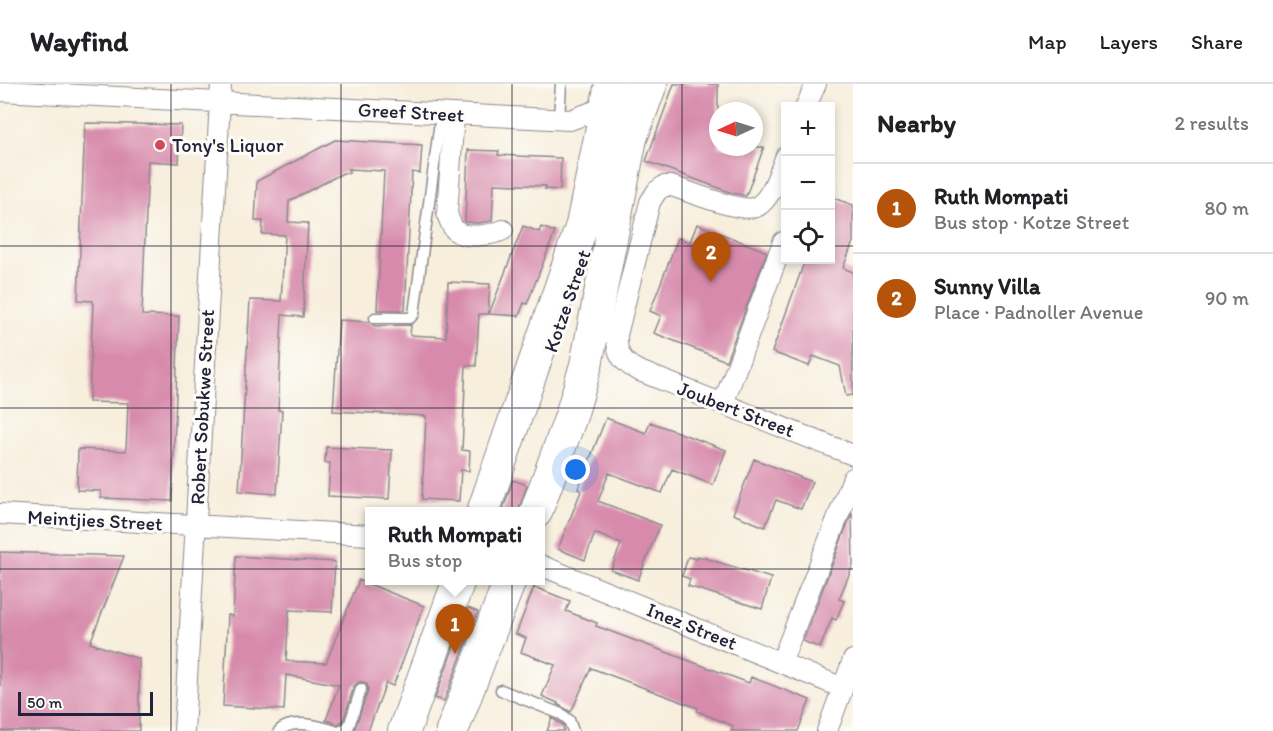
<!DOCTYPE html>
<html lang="en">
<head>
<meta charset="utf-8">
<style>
  :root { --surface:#fff; --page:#f2f2f2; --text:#202124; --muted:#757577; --line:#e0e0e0; --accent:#b45309 }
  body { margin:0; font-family:Itim,sans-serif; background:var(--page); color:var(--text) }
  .controls { position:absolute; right:18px; top:18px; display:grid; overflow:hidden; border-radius:0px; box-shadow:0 3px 9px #0003 }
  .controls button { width:54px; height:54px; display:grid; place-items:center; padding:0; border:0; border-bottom:2px solid var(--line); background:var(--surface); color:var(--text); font:30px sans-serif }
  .compass { position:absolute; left:709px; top:18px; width:54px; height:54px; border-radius:50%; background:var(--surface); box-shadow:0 3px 9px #0003; rotate:266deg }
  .scale { position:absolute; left:18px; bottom:15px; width:135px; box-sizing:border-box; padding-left:6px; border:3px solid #22223b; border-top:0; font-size:16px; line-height:21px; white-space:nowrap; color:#22223b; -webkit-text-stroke:4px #fdfcf7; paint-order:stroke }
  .you { position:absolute; left:576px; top:386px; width:21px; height:21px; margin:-15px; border:4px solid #fff; border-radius:50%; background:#1a73e8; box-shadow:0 0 0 9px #1a73e833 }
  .badge { display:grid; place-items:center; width:39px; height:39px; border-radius:50%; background:var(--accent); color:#fff; font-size:20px; font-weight:700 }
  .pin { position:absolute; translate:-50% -50px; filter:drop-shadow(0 2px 3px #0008) }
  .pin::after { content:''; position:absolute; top:32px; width:21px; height:18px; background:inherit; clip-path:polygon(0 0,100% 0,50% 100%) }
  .popup { position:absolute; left:365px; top:423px; width:180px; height:78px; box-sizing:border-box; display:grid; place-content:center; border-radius:0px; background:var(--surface); filter:drop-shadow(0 2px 4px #0005); font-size:20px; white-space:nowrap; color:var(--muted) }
  .popup b { font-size:22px; color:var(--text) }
  .popup::after { content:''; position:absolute; left:50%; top:100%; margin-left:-12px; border:12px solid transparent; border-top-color:var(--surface) }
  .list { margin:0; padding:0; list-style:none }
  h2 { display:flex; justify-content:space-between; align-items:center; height:78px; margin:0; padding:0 24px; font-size:26px }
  h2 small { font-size:20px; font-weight:400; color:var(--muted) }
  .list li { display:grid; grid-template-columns:39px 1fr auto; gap:18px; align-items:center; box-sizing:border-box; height:90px; padding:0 24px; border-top:2px solid var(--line) }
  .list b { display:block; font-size:22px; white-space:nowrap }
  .list p { margin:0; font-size:20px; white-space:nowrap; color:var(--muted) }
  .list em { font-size:20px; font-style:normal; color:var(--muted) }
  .icon { flex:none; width:33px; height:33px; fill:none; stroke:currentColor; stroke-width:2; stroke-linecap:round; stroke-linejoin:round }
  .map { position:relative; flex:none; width:853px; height:647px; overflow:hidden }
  header { display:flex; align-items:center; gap:36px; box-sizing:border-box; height:84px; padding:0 30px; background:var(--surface); border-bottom:2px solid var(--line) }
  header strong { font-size:28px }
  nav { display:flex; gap:33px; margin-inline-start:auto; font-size:21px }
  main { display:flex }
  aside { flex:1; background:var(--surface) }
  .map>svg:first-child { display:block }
  .building { fill:#d78aab }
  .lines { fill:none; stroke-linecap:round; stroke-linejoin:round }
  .service-casing { stroke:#8c888c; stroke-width:13 }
  .minor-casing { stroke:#8c888c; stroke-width:22 }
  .primary-casing { stroke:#8c888c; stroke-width:34 }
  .service { stroke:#fff; stroke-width:10 }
  .minor { stroke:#fff; stroke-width:20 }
  .primary { stroke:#fff; stroke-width:32 }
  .grid { fill:none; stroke:#22223b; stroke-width:1.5; stroke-opacity:0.55 }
  .poi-dot { fill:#d1495b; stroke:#fdfcf7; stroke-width:2 }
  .labels { text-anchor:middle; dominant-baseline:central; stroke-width:6; stroke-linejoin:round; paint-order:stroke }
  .street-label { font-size:20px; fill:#22223b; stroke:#fdfcf7 }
  .poi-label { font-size:20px; fill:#22223b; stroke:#fdfcf7; text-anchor:start }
</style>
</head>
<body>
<header>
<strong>Wayfind</strong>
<nav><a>Map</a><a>Layers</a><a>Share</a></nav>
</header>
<main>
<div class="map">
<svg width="853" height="647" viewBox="0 0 853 647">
  <rect width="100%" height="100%" fill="#fdfcf7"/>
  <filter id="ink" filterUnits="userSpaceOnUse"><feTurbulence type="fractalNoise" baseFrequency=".0167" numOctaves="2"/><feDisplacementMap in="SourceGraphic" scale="12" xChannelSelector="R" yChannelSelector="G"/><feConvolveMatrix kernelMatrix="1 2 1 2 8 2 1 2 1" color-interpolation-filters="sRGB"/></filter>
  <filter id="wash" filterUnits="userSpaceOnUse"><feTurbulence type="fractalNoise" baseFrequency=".008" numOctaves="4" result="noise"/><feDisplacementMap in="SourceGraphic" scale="24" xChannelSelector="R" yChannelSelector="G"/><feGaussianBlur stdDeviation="1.35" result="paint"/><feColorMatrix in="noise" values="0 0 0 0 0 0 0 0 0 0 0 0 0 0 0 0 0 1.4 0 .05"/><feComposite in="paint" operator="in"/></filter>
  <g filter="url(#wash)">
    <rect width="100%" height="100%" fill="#f7eedc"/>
    <g id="blocks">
      <path class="building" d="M674 0H718V63H764L746 112 732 109 646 77Z
        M85 39 181 41 179 79 148 77 142 231 179 232 172 417 101 414V407L77 406 78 365 126 367 128 319 89 318 93 217 78 216Z
        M335 56 422 61 420 89 412 88 405 226H377L384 87 349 85V89H343L289 117 288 138 308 139 303 233 282 231 278 326H282L277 410 239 407 250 216 281 217 285 151 262 150 263 137H255L257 97Z
        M468 66 499 67 498 71 561 74 560 106 545 105 546 102 494 100 492 137 478 139 465 138Z
        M831 113 853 121V158L843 184 853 188V311L846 312 840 282 813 272 809 282 772 268 805 176H831Z
        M697 140 767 168 726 277 654 249 661 232 650 227 678 154 690 158Z
        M523 142 539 148 541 143 555 148 527 220 524 219 519 232 489 230Z
        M448 198 490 200 488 230H479L476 282 466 281 462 366 470 367 469 387 461 386 459 417 422 415 426 332 333 327 339 236 369 238 375 242 411 241 410 251 446 253Z
        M606 334 646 349 650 338 726 366 713 401 672 385 662 409 609 389 598 417 660 441 638 496 611 486 621 460 595 449 585 476 558 465 581 407 578 405Z
        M326 363 392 366 389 415 328 412 330 379H325Z
        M754 375 812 398 801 425 776 416 765 443 733 430Z
        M513 396 527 401 518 428H502Z
        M852 428 853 481 839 515 844 517 836 536 832 534 820 564 803 557Z
        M0 468 124 472 90 559 139 575V647H0Z
        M236 472 335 478 332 528 289 526 286 577 326 579 359 496 424 522 393 602 386 599 368 647H354L368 607 367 600 363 598H359L354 602 343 637 338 640 326 636 339 601 286 591 284 626 223 622 228 531 233 532Z
        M698 472 771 494 762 525 688 502 690 495 682 492 688 473 697 475Z
        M534 503 570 517 566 527 597 539 596 542 749 599 751 593 810 616 798 647H731L733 642 697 627 698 624 591 584 571 628 557 620 558 619 542 612 555 581 521 568 526 554 516 550Z
        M468 524 478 528 444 617 435 614Z
        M552 634 563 641 564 647H547Z"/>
    </g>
  </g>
  <g filter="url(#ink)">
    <use href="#blocks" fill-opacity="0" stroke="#8c888c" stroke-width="1.5"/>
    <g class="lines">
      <defs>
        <path id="service" d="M559 36 561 0
          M619 46 631 0
          M375 234H410L414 230 441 30
          M501 606 561 630 569 636 573 647
          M279 647C292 634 319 642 335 647
          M341 647 349 642 361 605"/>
        <path id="minor" d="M0 7 570 36 605 23
          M806 22 816 0
          M454 30 447 130C449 135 451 143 456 147 465 155 493 151 503 146
          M786 72C779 88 773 112 758 122 745 131 688 107 671 102H664L657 107 650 118 617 251C616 269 622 278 637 286L853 371
          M723 320 783 158
          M0 430 370 451
          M540 481 843 604
          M781 579 853 394
          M184 647 221 0
          M827 647 853 576"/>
        <path id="primary" d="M483 428 582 141 611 0
          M536 428 571 332 586 281 631 54 651 0
          M404 647 459 496
          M452 647 510 496"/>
      </defs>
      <use href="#service" class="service-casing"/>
      <use href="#minor" class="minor-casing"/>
      <use href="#primary" class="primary-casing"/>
      <use href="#service" class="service"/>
      <use href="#minor" class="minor"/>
      <use href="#primary" class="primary"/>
    </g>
  </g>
  <path class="grid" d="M171 0V647M341 0V647M512 0V647M682 0V647M0 162H786M830 162H853M0 324H853M0 485H853"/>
  <circle class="poi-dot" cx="160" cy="61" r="6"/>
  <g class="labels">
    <g class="street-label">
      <text transform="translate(411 28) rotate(3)">Greef Street</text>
      <text transform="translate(567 217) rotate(-71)">Kotze Street</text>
      <text transform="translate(202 323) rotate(-87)">Robert Sobukwe Street</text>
      <text transform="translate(736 325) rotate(21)">Joubert Street</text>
      <text transform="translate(95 436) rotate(3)">Meintjies Street</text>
      <text transform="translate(692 542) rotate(22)">Inez Street</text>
    </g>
    <g class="poi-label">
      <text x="172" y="61">Tony's Liquor</text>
    </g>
  </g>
</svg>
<div class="controls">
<button>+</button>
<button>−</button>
<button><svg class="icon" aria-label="locate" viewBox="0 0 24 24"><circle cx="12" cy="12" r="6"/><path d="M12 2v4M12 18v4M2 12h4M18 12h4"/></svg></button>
</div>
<svg class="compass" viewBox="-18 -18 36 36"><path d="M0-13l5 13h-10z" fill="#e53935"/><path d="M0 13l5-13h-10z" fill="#757577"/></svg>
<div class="scale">50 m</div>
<div class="you"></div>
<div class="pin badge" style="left:455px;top:570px">1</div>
<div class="popup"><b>Ruth Mompati</b>Bus stop</div>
<div class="pin badge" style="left:711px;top:198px">2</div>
</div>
<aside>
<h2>Nearby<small>2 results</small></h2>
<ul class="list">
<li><span class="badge">1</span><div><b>Ruth Mompati</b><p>Bus stop · Kotze Street</p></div><em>80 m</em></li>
<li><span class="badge">2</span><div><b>Sunny Villa</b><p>Place · Padnoller Avenue</p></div><em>90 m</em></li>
</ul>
</aside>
</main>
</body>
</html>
